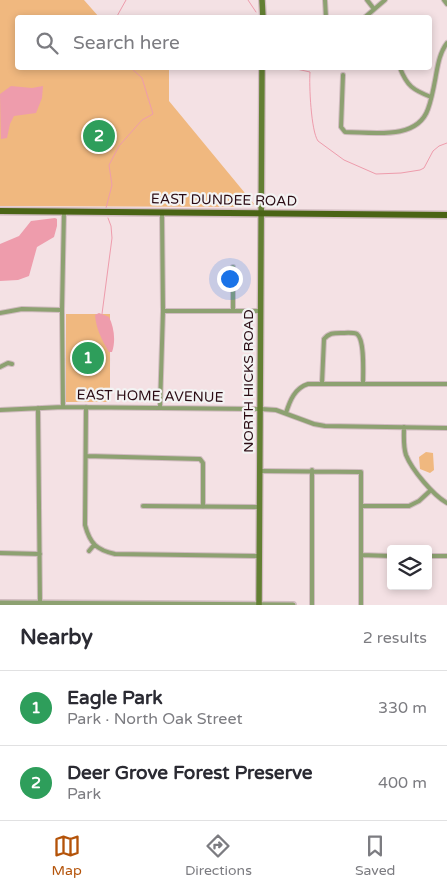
<!DOCTYPE html>
<html lang="en">
<head>
<meta charset="utf-8">
<style>
  :root { --surface:#fff; --page:#f2f2f3; --text:#2b2b33; --muted:#7c7c81; --line:#e1e1e2; --accent:#b45309 }
  body { margin:0; font-family:"Varela Round",sans-serif; background:var(--page); color:var(--text) }
  .controls { position:absolute; right:15px; bottom:15px; display:grid; overflow:hidden; border-radius:5px; box-shadow:0 2px 8px #0003 }
  .controls button { width:45px; height:45px; display:grid; place-items:center; padding:0; border:0; border-bottom:1px solid var(--line); background:var(--surface); color:var(--text); font:25px sans-serif }
  .you { position:absolute; left:229px; top:278px; width:18px; height:18px; margin:-12px; border:4px solid #fff; border-radius:50%; background:#1a73e8; box-shadow:0 0 0 8px #1a73e833 }
  .badge { display:grid; place-items:center; width:32px; height:32px; border-radius:50%; background:var(--accent); color:#fff; font-size:16px; font-weight:700 }
  .pin { position:absolute; translate:-50% -50%; border:2px solid #fff; box-shadow:0 1px 5px #0006 }
  .list { margin:0; padding:0; list-style:none }
  h2 { display:flex; justify-content:space-between; align-items:center; height:65px; margin:0; padding:0 20px; font-size:21px }
  h2 small { font-size:16px; font-weight:400; color:var(--muted) }
  .list li { display:grid; grid-template-columns:32px 1fr auto; gap:15px; align-items:center; box-sizing:border-box; height:75px; padding:0 20px; border-top:1px solid var(--line) }
  .list b { display:block; font-size:19px; white-space:nowrap }
  .list p { margin:0; font-size:16px; white-space:nowrap; color:var(--muted) }
  .list em { font-size:16px; font-style:normal; color:var(--muted) }
  .icon { flex:none; width:28px; height:28px; fill:none; stroke:currentColor; stroke-width:2; stroke-linecap:round; stroke-linejoin:round }
  .map { position:relative; flex:none; width:447px; height:605px; overflow:hidden }
  .search { position:absolute; background:var(--surface); box-shadow:0 2px 8px #0003; left:15px; right:15px; top:15px; height:55px; display:flex; align-items:center; gap:12px; box-sizing:border-box; padding:0 18px; border-radius:5px; color:var(--muted); font-size:19px }
  .sheet { height:215px; background:var(--surface) }
  nav { display:flex; justify-content:space-around; align-items:center; box-sizing:border-box; height:70px; border-top:1px solid var(--line); background:var(--surface); font-size:14px; color:var(--muted) }
  nav a { display:grid; justify-items:center; gap:2px }
  nav .on { color:var(--accent) }
  .map>svg:first-child { display:block }
  .green { fill:#f0b87f }
  .water { fill:#ee9cac }
  .lines { fill:none; stroke-linecap:round; stroke-linejoin:round }
  .stream { stroke:#ee9cac; stroke-width:1 }
  .minor-casing { stroke:#d0bbbf; stroke-width:6 }
  .tertiary-casing { stroke:#d0bbbf; stroke-width:8 }
  .secondary-casing { stroke:#d0bbbf; stroke-width:8 }
  .primary-casing { stroke:#d0bbbf; stroke-width:9 }
  .minor { stroke:#8da171; stroke-width:4 }
  .tertiary { stroke:#8da171; stroke-width:5 }
  .secondary { stroke:#637f33; stroke-width:5.5 }
  .primary { stroke:#4a6415; stroke-width:6 }
  .labels { text-anchor:middle; dominant-baseline:central; stroke-width:4.5; stroke-linejoin:round; paint-order:stroke }
  .street-label { font-size:14px; fill:#2b0c14; stroke:#f3f3f3 }
</style>
</head>
<body>
<div class="map">
<svg width="447" height="605" viewBox="0 0 447 605">
  <rect width="100%" height="100%" fill="#f4e1e4"/>
  <path class="green" d="M0 0H84L99 17 18 18V68H169V101L254 204 249 207 0 206Z
    M66 314H110V402H66Z
    M426 452 433 453 434 470 430 473 420 469 419 457Z"/>
  <path class="water" d="M11 86 32 88 43 86 42 98 36 113 14 116 10 124 7 138 1 139 0 94Z
    M55 218 57 219V226L54 237 37 247 29 276 18 280 0 281V244L19 236 31 221Z
    M99 313 109 317C114 327 116 341 112 352H109C102 340 96 329 95 315Z"/>
  <g class="lines">
    <path class="stream" d="M248 0 256 12
      M116 18 126 0
      M292 68 310 72C309 85 311 131 318 141L344 160 376 174 401 173 420 170 424 168 433 151 439 146 447 143
      M106 208 112 185 109 165 119 146 142 120 153 114 142 78 131 68
      M102 314 112 238 111 226 108 218"/>
    <defs>
      <path id="minor" d="M325 0 326 18
        M367 0 374 9
        M444 0 447 4
        M364 18 385 0
        M400 68C407 86 413 90 431 97
        M343 75 341 127 345 132C371 132 417 141 428 109 432 98 434 86 436 75 438 64 440 52 447 43
        M163 311H261
        M233 311V267
        M0 313 22 309 62 310
        M0 367 8 363 12 364
        M322 383 324 339C329 333 333 333 341 333 345 333 353 332 357 334 365 340 363 374 363 384
        M63 407 62 310 64 211
        M86 407 85 525C90 544 97 550 115 554L259 556
        M38 408 40 603
        M160 408 163 311 162 213
        M0 410 63 407 261 409 276 410 314 424 325 426 447 428
        M286 413C290 400 295 388 308 384H447
        M404 427C404 436 403 446 406 455 412 470 433 495 447 503
        M86 456 200 459 203 463V507
        M260 471 361 472V605
        M143 506 260 507
        M361 506H409L419 501 431 490
        M89 551 94 545
        M0 553 40 554
        M361 555 391 556
        M428 556H447
        M312 605V470"/>
      <path id="tertiary" d="M0 603 293 605"/>
      <path id="secondary" d="M262 0 263 18
        M259 605 262 68"/>
      <path id="primary" d="M0 211 447 215"/>
    </defs>
    <use href="#minor" class="minor-casing"/>
    <use href="#tertiary" class="tertiary-casing"/>
    <use href="#secondary" class="secondary-casing"/>
    <use href="#primary" class="primary-casing"/>
    <use href="#minor" class="minor"/>
    <use href="#tertiary" class="tertiary"/>
    <use href="#secondary" class="secondary"/>
    <use href="#primary" class="primary"/>
  </g>
  <g class="labels">
    <g class="street-label">
      <text transform="translate(224 200) rotate(1)">EAST DUNDEE ROAD</text>
      <text transform="translate(248 381) rotate(-90)">NORTH HICKS ROAD</text>
      <text transform="translate(150 396) rotate(1)">EAST HOME AVENUE</text>
    </g>
  </g>
</svg>
<div class="controls">
<button><svg class="icon" aria-label="layers" viewBox="0 0 24 24"><path d="M12 4l9 5-9 5-9-5zM3 14l9 5 9-5"/></svg></button>
</div>
<div class="you"></div>
<div class="pin badge" style="left:88px;top:358px;background:#2e9e5b">1</div>
<div class="pin badge" style="left:99px;top:136px;background:#2e9e5b">2</div>
<div class="search"><svg class="icon" aria-label="search" viewBox="0 0 24 24"><circle cx="10" cy="10" r="6"/><path d="M15 15l6 6"/></svg>Search here</div>
</div>
<section class="sheet">
<h2>Nearby<small>2 results</small></h2>
<ul class="list">
<li><span class="badge" style="background:#2e9e5b">1</span><div><b>Eagle Park</b><p>Park · North Oak Street</p></div><em>330 m</em></li>
<li><span class="badge" style="background:#2e9e5b">2</span><div><b>Deer Grove Forest Preserve</b><p>Park</p></div><em>400 m</em></li>
</ul>
</section>
<nav>
<a class="on"><svg class="icon" aria-label="map" viewBox="0 0 24 24"><path d="M3 6l6-2 6 2 6-2v14l-6 2-6-2-6 2zM9 4v14M15 6v14"/></svg>Map</a>
<a><svg class="icon" aria-label="directions" viewBox="0 0 24 24"><path d="M12 3l9 9-9 9-9-9zM9 14v-3h6M13 9l2 2-2 2"/></svg>Directions</a>
<a><svg class="icon" aria-label="saved" viewBox="0 0 24 24"><path d="M7 4h10v16l-5-4-5 4z"/></svg>Saved</a>
</nav>
</body>
</html>
